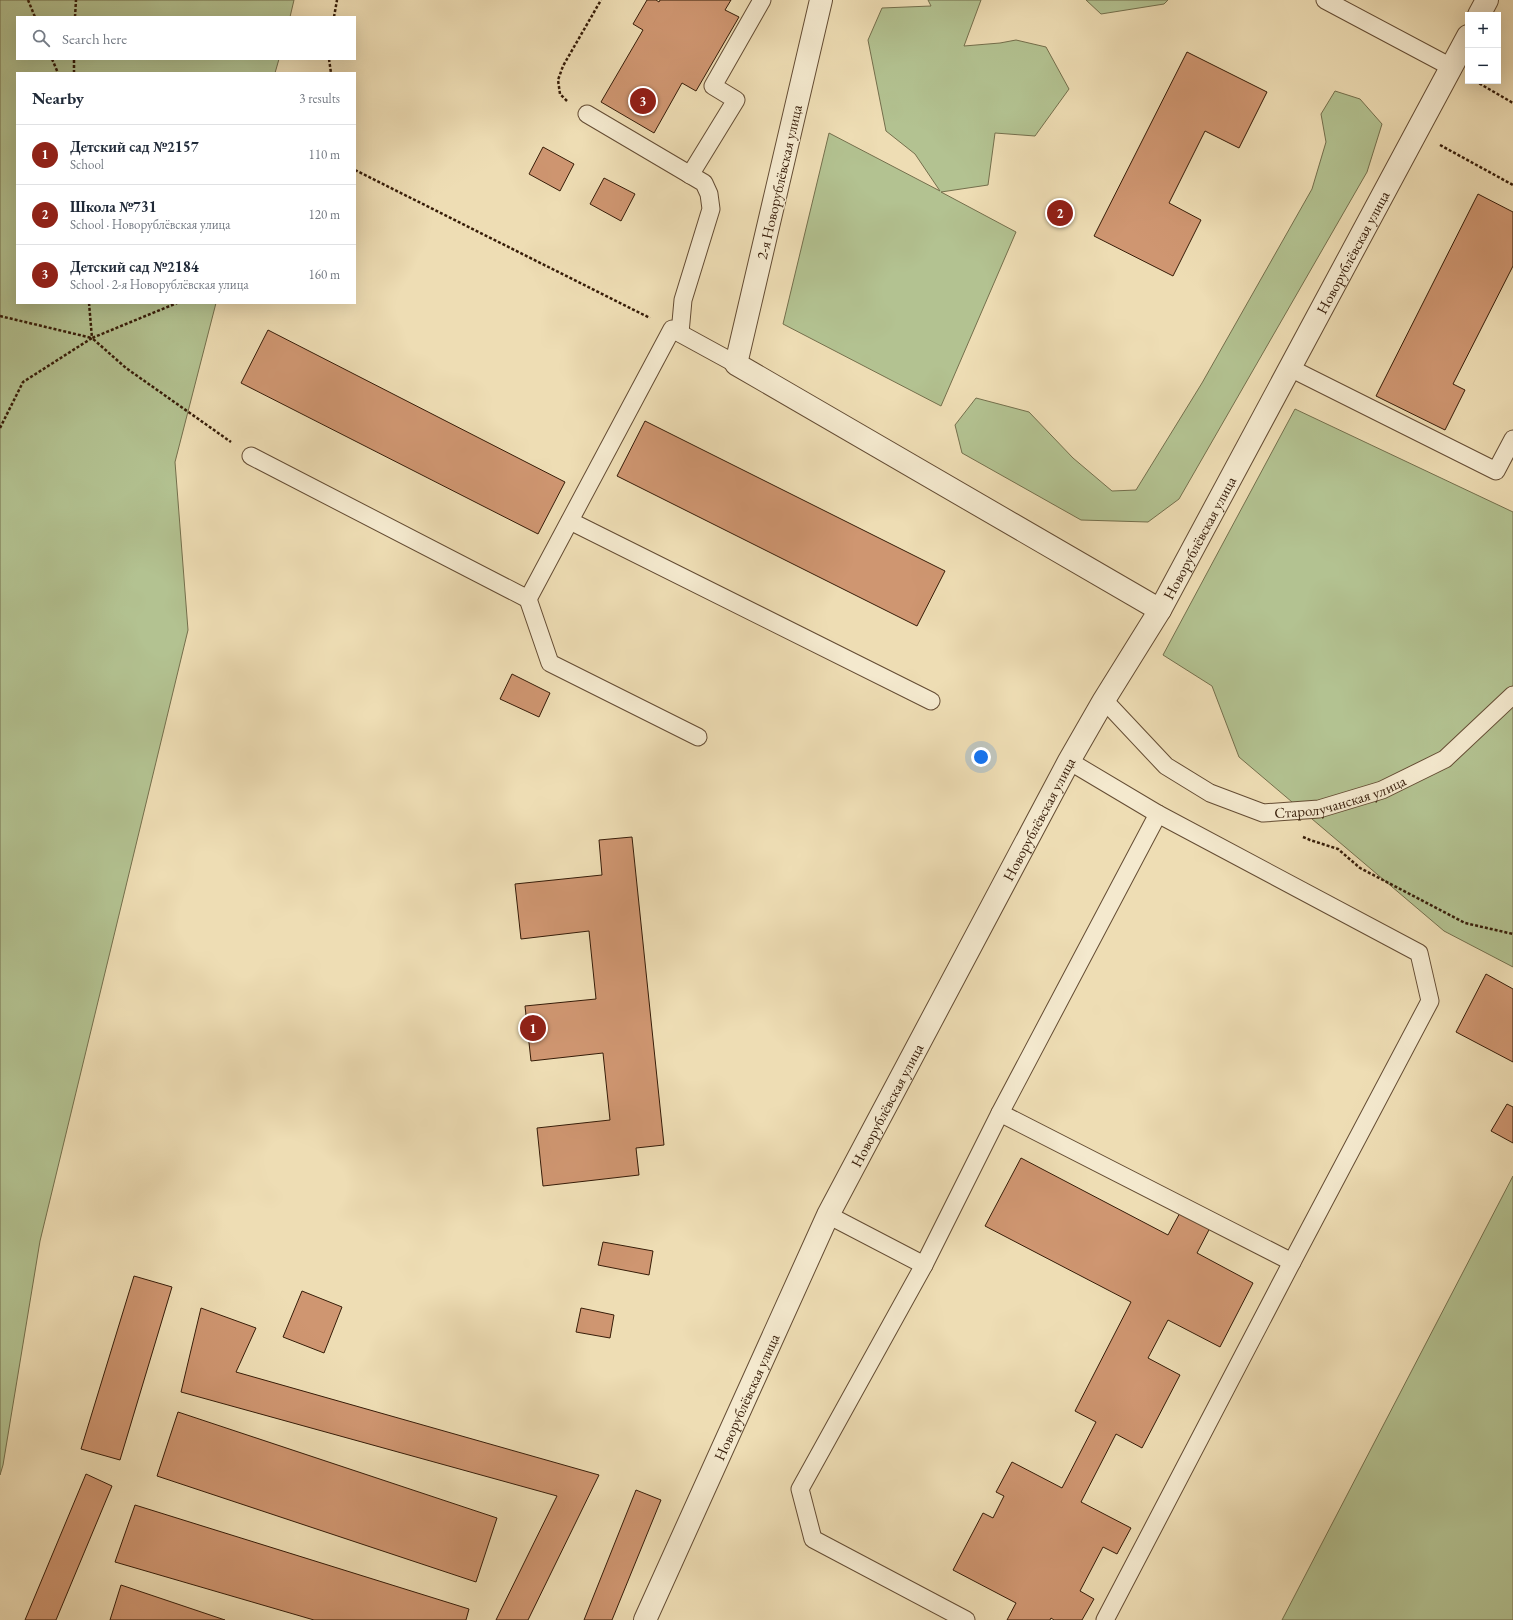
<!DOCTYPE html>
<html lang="en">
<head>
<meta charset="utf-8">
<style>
  :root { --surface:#fff; --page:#f2f2f3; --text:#1f2937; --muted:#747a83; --line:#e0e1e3; --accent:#8f2418 }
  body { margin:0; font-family:"EB Garamond",serif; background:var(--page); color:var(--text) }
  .controls { position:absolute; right:12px; top:12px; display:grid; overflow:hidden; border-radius:0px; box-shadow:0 4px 16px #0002 }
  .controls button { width:36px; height:36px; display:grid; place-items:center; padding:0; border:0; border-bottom:1px solid var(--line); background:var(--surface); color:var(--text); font:20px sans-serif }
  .you { position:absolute; left:981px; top:757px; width:14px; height:14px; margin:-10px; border:3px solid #fff; border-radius:50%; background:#1a73e8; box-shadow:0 0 0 6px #1a73e833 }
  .badge { display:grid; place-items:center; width:26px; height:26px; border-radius:50%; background:var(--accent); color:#fff; font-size:13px; font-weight:700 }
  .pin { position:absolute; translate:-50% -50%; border:2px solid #fff; box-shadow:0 1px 4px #0006 }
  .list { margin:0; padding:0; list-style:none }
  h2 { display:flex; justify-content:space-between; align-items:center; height:52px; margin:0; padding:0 16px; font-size:17px }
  h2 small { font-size:13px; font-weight:400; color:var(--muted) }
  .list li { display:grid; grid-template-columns:26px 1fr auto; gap:12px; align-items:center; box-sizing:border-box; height:60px; padding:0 16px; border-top:1px solid var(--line) }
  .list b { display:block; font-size:15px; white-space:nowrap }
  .list p { margin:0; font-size:13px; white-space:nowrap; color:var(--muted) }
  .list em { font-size:13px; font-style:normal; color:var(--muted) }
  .icon { flex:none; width:22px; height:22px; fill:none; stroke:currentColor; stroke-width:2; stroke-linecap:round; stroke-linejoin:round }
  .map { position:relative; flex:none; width:1513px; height:1620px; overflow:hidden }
  .search { position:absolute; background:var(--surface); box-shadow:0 4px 16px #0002; left:16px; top:16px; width:340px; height:44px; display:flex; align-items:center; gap:10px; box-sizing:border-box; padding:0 14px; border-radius:0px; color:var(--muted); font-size:15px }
  .panel { position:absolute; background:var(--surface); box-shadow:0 4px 16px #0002; left:16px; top:72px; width:340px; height:232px; border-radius:0px }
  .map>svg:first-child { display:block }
  .green { fill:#b3c291; stroke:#746f4c }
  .building { fill:#cf9671; stroke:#361c08 }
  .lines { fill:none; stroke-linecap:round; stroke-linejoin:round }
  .service-casing { stroke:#644c33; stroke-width:19 }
  .minor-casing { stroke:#644c33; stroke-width:24 }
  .path { stroke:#361c08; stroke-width:2.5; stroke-dasharray:3 2; stroke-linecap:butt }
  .service { stroke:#f4e9ce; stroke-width:17 }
  .minor { stroke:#f4e9ce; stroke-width:22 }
  .labels { text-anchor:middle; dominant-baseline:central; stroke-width:3; stroke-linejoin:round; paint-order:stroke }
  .street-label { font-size:15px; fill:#361c08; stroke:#f4e9ce }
</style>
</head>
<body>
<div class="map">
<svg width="1513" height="1620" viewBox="0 0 1513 1620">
  <rect width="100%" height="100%" fill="#eeddb4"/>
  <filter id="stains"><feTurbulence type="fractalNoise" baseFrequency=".005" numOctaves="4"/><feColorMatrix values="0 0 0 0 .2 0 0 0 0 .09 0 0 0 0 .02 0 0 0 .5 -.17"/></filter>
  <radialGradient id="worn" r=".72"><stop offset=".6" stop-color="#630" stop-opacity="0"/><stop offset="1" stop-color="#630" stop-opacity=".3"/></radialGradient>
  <path class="green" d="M0 0H294L290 17H17V59H279L275 73H17V303H216L175 462 188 630 40 1241 3 1465 0 1475Z
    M928 0H981L964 46 1000 43 1016 40 1046 47 1069 89 1035 136 995 133 988 185 941 192 1016 232 941 406 783 324 829 133 940 191 915 154 886 131 868 40 882 8 931 6Z
    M1086 0H1168L1164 4 1101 14Z
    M1335 91 1360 99 1382 124 1367 172 1179 499 1148 522 1081 520 962 453 955 425 976 398 1029 412 1073 458 1112 491 1136 490 1202 383 1312 189 1326 142 1321 114Z
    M1295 409 1513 512V967L1444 931 1239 757 1212 686 1163 655Z
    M1513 1176V1620H1282Z"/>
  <path class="building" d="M647 0H656L659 2 660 0H731L725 10 739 17 696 91 682 83 654 133 601 102 643 30 633 24Z
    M1187 52 1267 92 1239 148 1205 131 1169 203 1201 220 1173 276 1094 236Z
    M543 147 574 164 560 191 529 174Z
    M604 178 635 194 621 221 590 204Z
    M1478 194 1513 212V266L1453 384 1465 390 1445 430 1376 396Z
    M268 330 565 482 538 534 241 383Z
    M645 421 945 571 917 626 617 476Z
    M512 674 550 693 539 717 500 699Z
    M632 837 664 1145 636 1148 639 1175 543 1186 537 1128 610 1120 603 1053 531 1061 525 1006 596 999 589 931 521 939 515 884 602 875 599 840Z
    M1486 974 1513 989V1062L1456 1032Z
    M1507 1104 1513 1107V1143L1491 1131Z
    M1021 1158 1168 1235 1182 1209 1212 1224 1197 1253 1253 1283 1220 1347 1168 1320 1148 1358 1180 1375 1142 1448 1116 1434 1081 1502 1131 1528 1117 1554 1103 1547 1080 1591 1094 1599 1082 1620H1054L1051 1618 1050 1620H1007L1016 1603 953 1570 983 1513 993 1518 1004 1496 996 1492 1012 1462 1062 1488 1096 1422 1075 1411 1131 1302 985 1226Z
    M603 1242 653 1251 649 1275 598 1265Z
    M134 1276 172 1287 120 1460 81 1449Z
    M302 1291 342 1307 324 1353 283 1337Z
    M201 1308 256 1328 236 1372 599 1475 528 1620H496L557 1496 181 1392Z
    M581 1308 614 1315 610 1338 576 1332Z
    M178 1412 497 1518 476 1582 157 1476Z
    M86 1474 112 1486 56 1620H25Z
    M636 1490 661 1500 612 1620H584Z
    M135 1505 469 1609 466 1620H314L115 1562Z
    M121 1585 225 1620H110Z"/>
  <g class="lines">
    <defs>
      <g id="service">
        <path d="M1325 0 1451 67"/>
        <path d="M587 114 704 183 709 194 711 209 683 300 680 333"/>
        <path d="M690 175 736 100 713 86 762 0"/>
        <path d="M1290 368 1496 471 1513 439"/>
        <path d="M251 456 528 599 672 329 736 364"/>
        <path d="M570 521 931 701"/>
        <path d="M528 599 550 663 698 737"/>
        <path id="s1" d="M1104 700 1166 766 1210 793 1263 813 1319 809 1382 790 1445 759 1513 695"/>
        <path d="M1000 1113 1292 1262 1430 1001 1419 953 1158 814 1069 761"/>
        <path d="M828 1215 924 1265"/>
        <path d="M966 1620 813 1539 800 1489 924 1265 1000 1113 1158 814"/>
        <path d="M1105 1620 1292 1262"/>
      </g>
      <g id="minor">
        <path d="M821 0 736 364 1160 610"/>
        <path d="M1479 15 1487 0"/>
        <path id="s2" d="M645 1620 828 1215 1069 761 1104 700 1160 610 1468 36"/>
      </g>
    </defs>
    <use href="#service" class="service-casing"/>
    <use href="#minor" class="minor-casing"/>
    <path class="path" d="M28 0 35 17
      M75 17 76 0
      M334 17 337 0
      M52 59 58 73
      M329 59 331 73
      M74 73V59
      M1475 81 1513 103
      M567 101 560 94 558 80 563 66 601 0
      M1440 145 1513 185
      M355 170 650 318
      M89 303 92 338
      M0 316 92 338 177 303
      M0 428 23 382 92 338 126 368 231 442
      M1303 837 1310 840 1338 849 1360 868 1465 923 1513 934"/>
    <use href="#service" class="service"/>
    <use href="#minor" class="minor"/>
  </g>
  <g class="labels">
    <g class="street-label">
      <text transform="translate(779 182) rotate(-77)">2-я Новорублёвская улица</text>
      <text stroke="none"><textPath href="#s2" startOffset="1541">Новорублёвская улица</textPath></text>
      <text stroke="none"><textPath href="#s2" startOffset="1217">Новорублёвская улица</textPath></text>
      <text stroke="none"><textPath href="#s1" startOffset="278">Старолучанская улица</textPath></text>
      <text stroke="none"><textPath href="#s2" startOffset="893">Новорублёвская улица</textPath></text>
      <text stroke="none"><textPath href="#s2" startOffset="569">Новорублёвская улица</textPath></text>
      <text stroke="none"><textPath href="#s2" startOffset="245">Новорублёвская улица</textPath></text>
    </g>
  </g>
  <rect width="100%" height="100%" filter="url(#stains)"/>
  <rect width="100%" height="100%" fill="url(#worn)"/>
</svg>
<div class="controls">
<button>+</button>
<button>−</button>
</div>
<div class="you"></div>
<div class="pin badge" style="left:533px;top:1028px">1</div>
<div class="pin badge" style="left:1060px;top:213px">2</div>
<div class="pin badge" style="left:643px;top:101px">3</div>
<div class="search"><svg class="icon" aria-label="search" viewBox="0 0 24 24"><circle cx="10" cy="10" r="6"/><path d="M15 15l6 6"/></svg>Search here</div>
<section class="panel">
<h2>Nearby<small>3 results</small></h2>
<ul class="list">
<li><span class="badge">1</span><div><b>Детский сад №2157</b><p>School</p></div><em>110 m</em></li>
<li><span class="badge">2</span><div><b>Школа №731</b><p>School · Новорублёвская улица</p></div><em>120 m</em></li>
<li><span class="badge">3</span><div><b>Детский сад №2184</b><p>School · 2-я Новорублёвская улица</p></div><em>160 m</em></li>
</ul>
</section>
</div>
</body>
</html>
